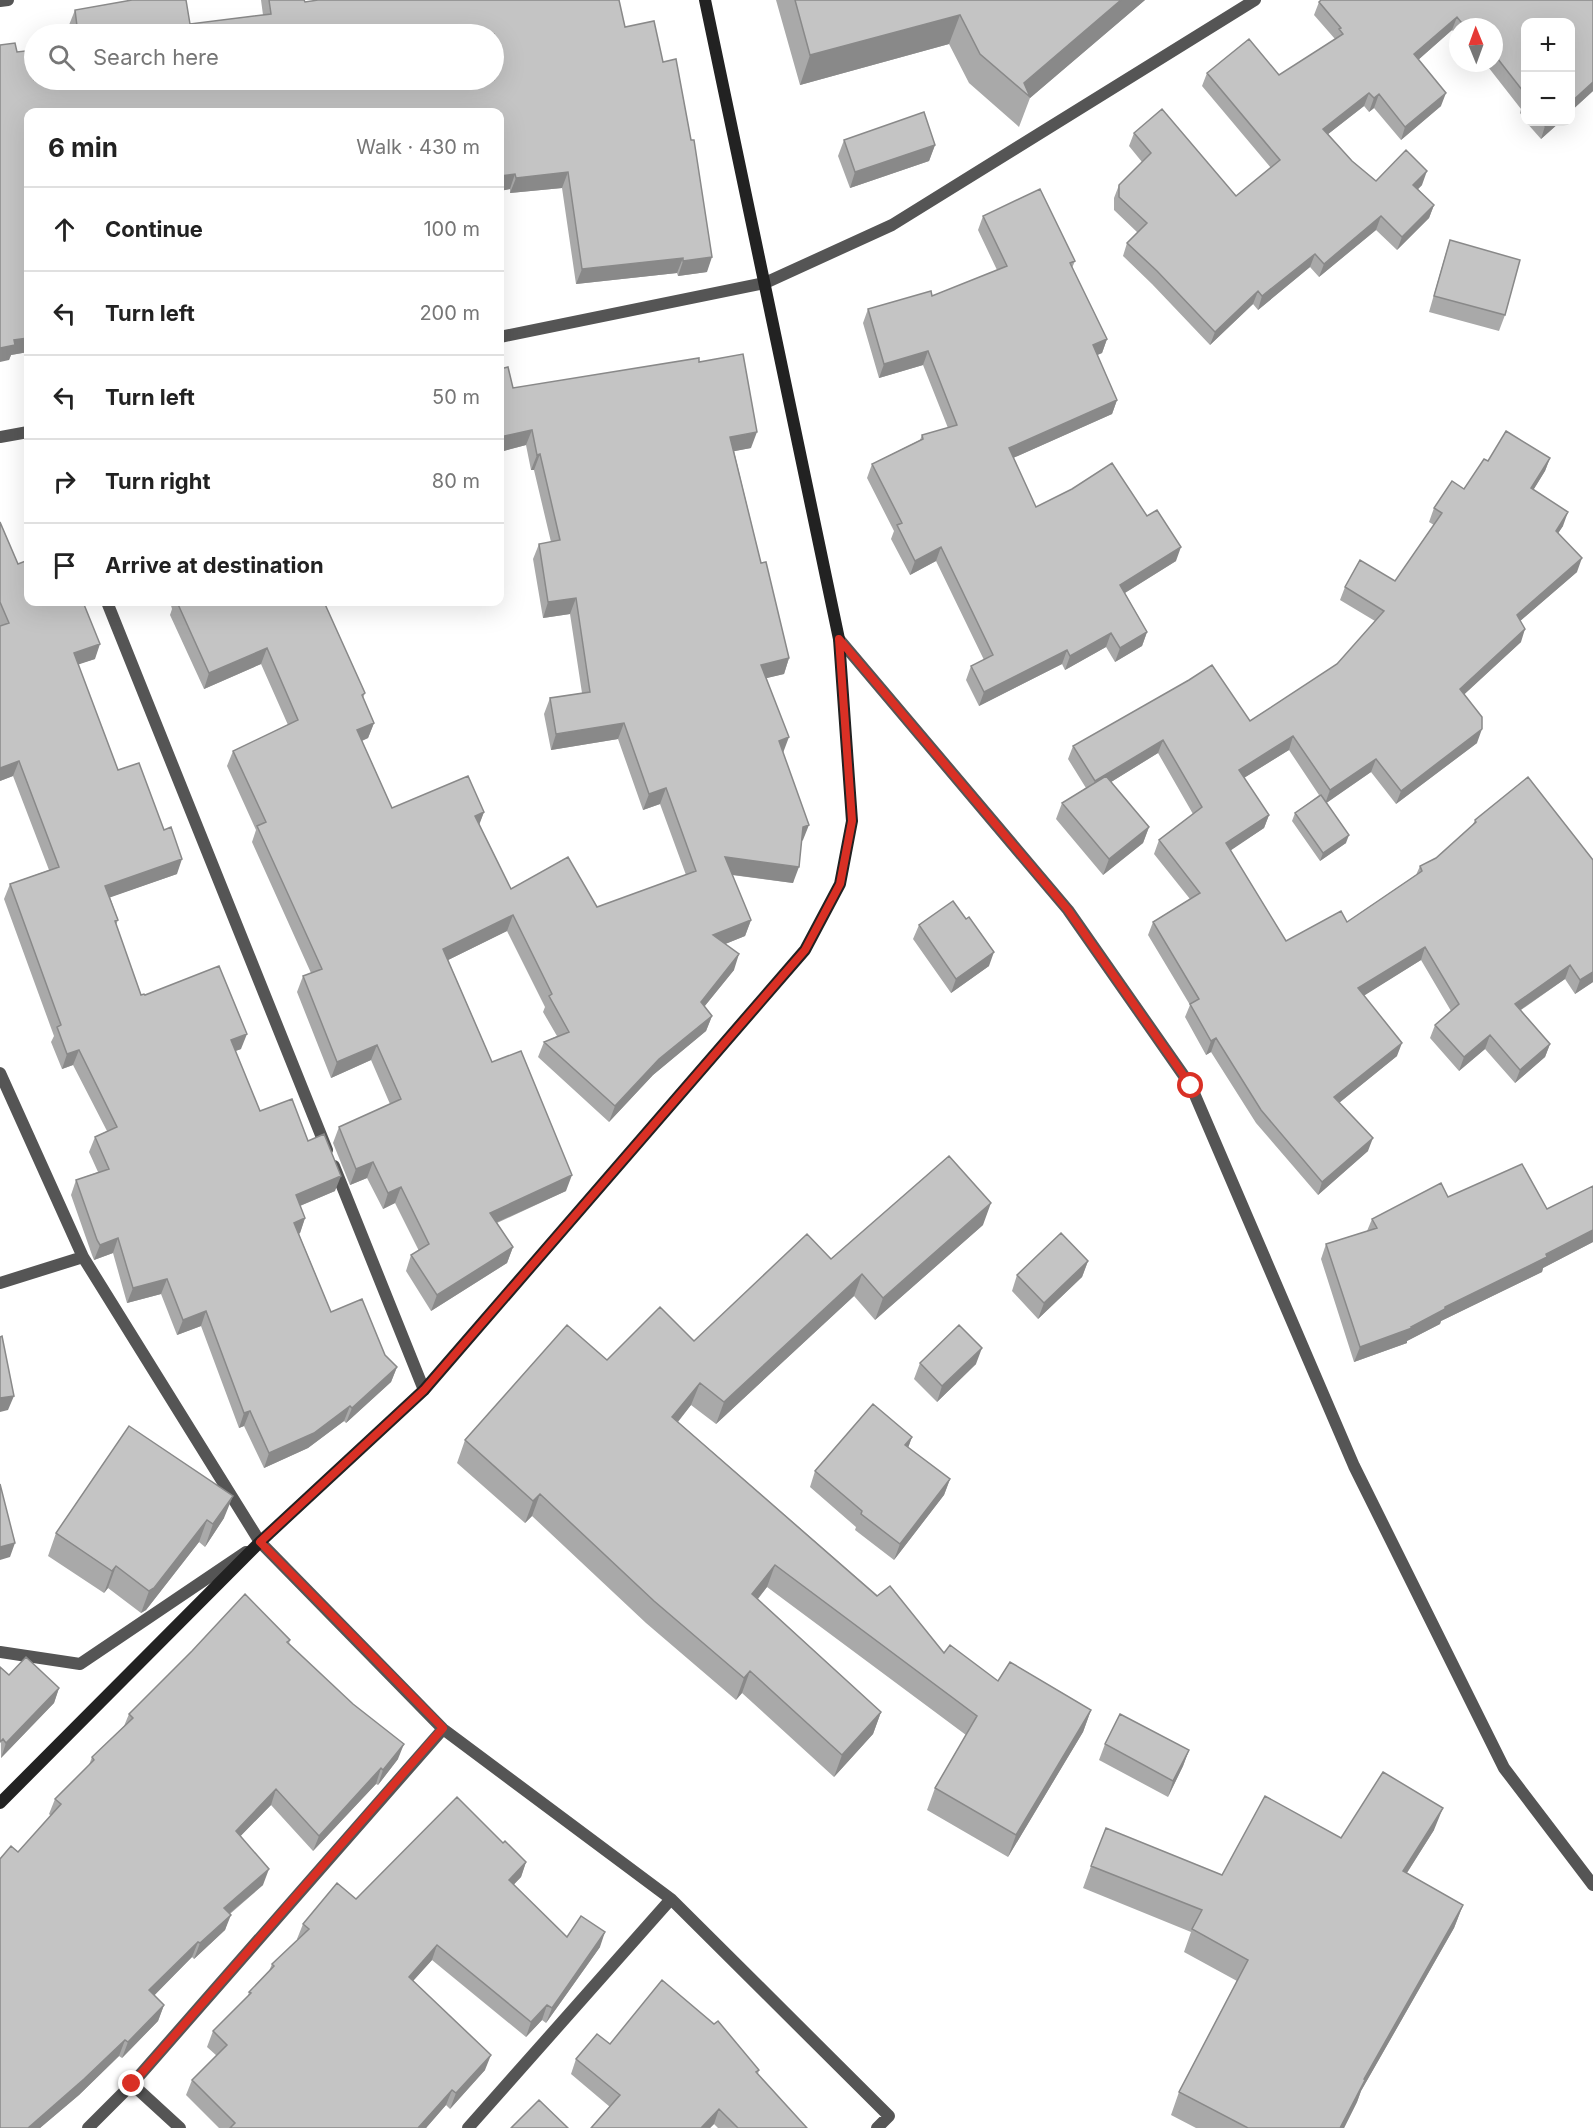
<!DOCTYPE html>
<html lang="en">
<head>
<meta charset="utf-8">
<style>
  :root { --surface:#fff; --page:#f2f2f2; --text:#222; --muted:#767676; --line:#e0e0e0 }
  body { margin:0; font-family:Inter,sans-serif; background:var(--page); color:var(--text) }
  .controls { position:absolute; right:18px; top:18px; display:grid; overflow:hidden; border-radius:12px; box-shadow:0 6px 24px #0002 }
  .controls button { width:54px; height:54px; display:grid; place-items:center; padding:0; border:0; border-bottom:2px solid var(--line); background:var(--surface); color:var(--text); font:30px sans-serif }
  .compass { position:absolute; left:1449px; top:18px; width:54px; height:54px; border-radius:50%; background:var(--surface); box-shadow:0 6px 24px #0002; rotate:359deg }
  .stop { position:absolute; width:18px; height:18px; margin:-14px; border:4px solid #d93025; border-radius:50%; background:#fff }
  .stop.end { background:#d93025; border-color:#fff; box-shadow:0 2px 6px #0008 }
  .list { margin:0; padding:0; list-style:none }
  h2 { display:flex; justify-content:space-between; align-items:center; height:78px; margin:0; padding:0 24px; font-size:26px }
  h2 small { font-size:20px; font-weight:400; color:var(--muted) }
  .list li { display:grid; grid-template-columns:39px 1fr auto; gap:18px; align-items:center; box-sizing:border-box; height:84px; padding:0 24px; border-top:2px solid var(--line) }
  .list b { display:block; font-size:22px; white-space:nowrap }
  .list em { font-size:20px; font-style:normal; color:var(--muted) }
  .icon { flex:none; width:33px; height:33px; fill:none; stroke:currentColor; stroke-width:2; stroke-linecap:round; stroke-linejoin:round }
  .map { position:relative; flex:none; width:1593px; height:2128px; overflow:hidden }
  .search { position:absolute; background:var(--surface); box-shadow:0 6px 24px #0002; left:24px; top:24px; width:480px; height:66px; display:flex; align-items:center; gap:15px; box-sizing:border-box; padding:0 21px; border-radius:33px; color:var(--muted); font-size:22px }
  .panel { position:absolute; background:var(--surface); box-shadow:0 6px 24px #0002; left:24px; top:108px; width:480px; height:498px; border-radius:12px }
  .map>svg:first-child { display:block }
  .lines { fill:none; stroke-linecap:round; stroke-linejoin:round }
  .minor { stroke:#555; stroke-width:12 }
  .tertiary { stroke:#555; stroke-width:12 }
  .secondary { stroke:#222; stroke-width:12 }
  .wall { fill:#a9a9a9 }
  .shaded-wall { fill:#898989 }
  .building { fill:#c4c4c4; stroke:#898989; stroke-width:1.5 }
  .route { stroke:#d93025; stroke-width:8 }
</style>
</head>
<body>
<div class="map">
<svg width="1593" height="2128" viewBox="0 0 1593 2128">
  <rect width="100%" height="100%" fill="#fff"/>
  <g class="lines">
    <path class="minor" d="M0 1 8 0
      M765 283 892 225 1255 0
      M107 602 327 1150
      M839 639 1068 910 1191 1086 1354 1466 1504 1768 1593 1885
      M0 1073 83 1257 260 1542 443 1729 671 1899 889 2116 877 2128
      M334 1166 424 1390
      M0 1283 83 1257
      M0 1652 80 1664 246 1552
      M132 2084 180 2128
      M88 2128 132 2084 443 1729
      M468 2128 671 1899"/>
    <path class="tertiary" d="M500 337 765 283
      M0 437 28 432"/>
    <path class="secondary" d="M0 1803 260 1542 424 1390 805 950 840 884 852 821 839 639 705 0"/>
  </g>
  <path class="wall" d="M261 0H304L305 2 625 27 707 272 678 276 677 273 576 284 562 188 510 193V189L500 191V112H28V352L11 355 9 360 17 52 494 34H71L69 25 75 10 190 24 263 15Z
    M776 0H1145L1030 98 1019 127 969 83 949 44 800 85Z
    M1593 0V91L1570 112 1526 22V121L1520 113 1521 109 1485 63H1494V27H1458V37L1452 30 1418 60 1441 106 1401 140 1374 108 1369 112 1364 106 1328 134 1352 161 1376 181 1422 185 1418 189 1434 205 1429 218 1397 250 1376 230 1319 277 1310 267 1258 310 1253 304 1210 345 1152 284 1123 256 1127 243 1138 233 1114 210V198L1119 185 1142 162 1129 146 1134 133 1236 196 1271 168 1202 86 1207 73 1279 75 1335 39 1314 15 1319 2Z
    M1526 122H1560L1541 139Z
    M844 140 935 145 929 161 850 188 838 156Z
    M983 216 1075 261 1072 268 1107 339 1102 353 1097 355 1117 400 1112 414 1013 458 1036 507 1176 561 1125 593 1147 632 1142 646 1115 662 1106 647 1065 670 1062 664 979 706 966 680 971 666 984 660 936 561 910 575 891 539 894 531 867 478 872 464 920 440 922 435 948 428 923 365 879 378 863 323 868 309 932 296 997 270 978 230Z
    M1450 240 1505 315 1499 331 1429 312 1445 256Z
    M699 362 751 448 734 451 761 563 789 658 784 674 766 678 803 840 802 841 793 883 732 875 751 920 745 936 725 944 734 970 704 1007 712 1016 706 1031 653 1075 609 1122 538 1057 544 1042 557 1036 543 1012 545 1007 507 931 448 960 492 1062 566 1191 497 1223 513 1247 507 1263 431 1311 406 1271 411 1255 419 1251 395 1203 383 1209 367 1178 350 1185 333 1143 339 1127 390 1104 371 1060 331 1078 297 992 303 976 311 973 252 842 256 830 227 766 233 751 288 725 261 664 204 689 170 615 172 609 170 602H324L365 693 363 698 374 723 368 738 362 741 392 808 484 812 479 824 511 889 597 907 686 875 660 804 643 810 618 739 551 750 544 714 550 698 582 693 570 614 543 618 533 559 539 544 551 542 534 470H531L526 445 500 452V369L513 388Z
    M1550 458 1545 471 1533 490 1563 526 1558 533 1577 572 1520 621 1521 642 1464 694 1477 743 1396 804 1371 772 1326 803 1346 843 1320 861 1292 821 1295 813 1319 795 1289 750 1244 778 1269 815 1264 828 1230 850 1286 941 1347 922 1416 875 1420 866 1436 858 1472 826 1475 820 1593 982 1575 994 1565 979 1521 1010 1550 1044 1545 1057 1515 1083 1485 1049 1459 1071 1430 1038 1435 1025 1451 1011 1421 960 1364 995 1397 1056 1339 1103 1368 1151 1318 1195 1256 1123 1211 1052 1206 1055 1185 1017 1190 1005 1148 935 1153 922 1190 899 1154 854 1159 840 1193 814 1158 753 1111 782 1149 827 1143 843 1103 875 1056 819 1062 803 1086 788 1068 759 1073 746 1250 721 1337 664 1375 621 1340 600 1345 587 1395 581 1434 525 1429 522 1434 508 1464 489 1488 461Z
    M0 522 18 564 95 659 78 664 118 770 177 874 110 897 118 920 116 925 141 995H145L241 1049 235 1051 260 1111 308 1141 335 1191 300 1206 305 1218 300 1233 299 1234 331 1312 385 1355 397 1367 391 1382 346 1423 344 1421 308 1448 264 1468 244 1426 239 1428 201 1326 177 1335 161 1294 127 1303 113 1253 94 1260 92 1255 71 1195 76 1180 98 1172 89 1152 95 1137 107 1131 73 1065 62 1069 51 1042 54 1036 4 899 10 884 49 870 13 776 0 781Z
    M919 925 989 966 951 993 913 939Z
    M1593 1186V1242L1543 1268 1542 1272 1441 1321 1440 1324 1407 1341V1343L1354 1362 1321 1259 1326 1244 1367 1231 1372 1219 1448 1197 1547 1209Z
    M983 1225 875 1320 854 1296 716 1424 691 1405 678 1422 944 1653 998 1681 1091 1710 1083 1732 1008 1857 927 1810 935 1788 966 1735 767 1587 758 1599 881 1712 873 1734 834 1777 742 1693 736 1700 646 1623 532 1516 525 1523 457 1463 465 1440 607 1360 694 1341 831 1259Z
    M1088 1261 1082 1277 1038 1319 1012 1291 1017 1275Z
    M920 1363 976 1364 937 1402 914 1379Z
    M912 1437 908 1448 950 1479 944 1495 894 1560 855 1530 856 1527 810 1487 815 1471Z
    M224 1518 205 1547 199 1542 146 1610 141 1613 108 1588 104 1593 48 1556 56 1533Z
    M290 1640 289 1644 398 1759 378 1785 376 1784 313 1851 271 1805 240 1836 263 1885 230 1914 225 1930 194 1959 192 1957 154 1995 164 2005 158 2021 122 2058 119 2056 79 2095 40 2128H0L18 1852 51 1816 49 1814 55 1799 89 1765 92 1757 124 1726 129 1714Z
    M0 1667 9 1675 59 1688 54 1703 1 1758Z
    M1105 1744 1189 1750 1183 1766 1168 1797 1099 1760Z
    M1434 1830 1407 1873 1463 1905 1454 1928 1361 2091 1357 2102 1344 2128H1196L1171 2115 1179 2092 1237 1981 1184 1952 1191 1932 1083 1888 1091 1866 1222 1875 1341 1838Z
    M503 1843 526 1862 521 1877 513 1885 567 1937 600 1947 546 2023 542 2020 526 2037 432 1960 413 1981 485 2070 450 2109 446 2105 426 2128H219L186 2095 192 2080 217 2056 207 2047 213 2031 248 1996 249 1992 269 1971 272 1964 298 1940 297 1939 303 1924 356 1899Z
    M610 2044 759 2070 758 2074 807 2128H718L714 2124 710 2128H591L610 2107 571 2074 576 2059Z"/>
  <path class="shaded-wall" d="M1121 0H1145L1030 98 1024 83Z
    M960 15 949 44 800 85 810 55Z
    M1457 17 1452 30 1409 68 1414 54Z
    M1593 82V91L1570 112V103Z
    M1369 93 1364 106 1318 142 1323 129Z
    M1446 93 1441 106 1401 140 1405 127Z
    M1379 94 1374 108 1369 112 1374 98Z
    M1550 122H1560L1541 139 1545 126Z
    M935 145 929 161 850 188 855 172Z
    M1427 171 1422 185 1408 199 1413 185Z
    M568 172 562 188 510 193 516 178Z
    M515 174 510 189 500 191V176Z
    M1434 205 1429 218 1397 250 1402 237Z
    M1381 216 1376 230 1319 277 1324 264Z
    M1315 254 1310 267 1258 310 1262 296Z
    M712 257 707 272 678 276 683 261Z
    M683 258 677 273 576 284 582 269Z
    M1258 291 1253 304 1210 345 1215 332Z
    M28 338V352L11 355 9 360 0 362V348L14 340Z
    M1107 339 1102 353 1088 359 1093 345Z
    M928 351 923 365 879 378 884 364Z
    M1117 400 1112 414 1004 462 1009 448Z
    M532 430 526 445 500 452V437Z
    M757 432 751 448 725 453 730 437Z
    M540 454 534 470H531L537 455Z
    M1550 458 1545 471 1526 502 1531 488Z
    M1568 512 1563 526 1551 544 1556 531Z
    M941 547 936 561 910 575 915 561Z
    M1181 547 1176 561 1115 599 1120 585Z
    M1582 558 1577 572 1512 628 1517 615Z
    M576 598 570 614 543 618 548 602Z
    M1525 629 1521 642 1455 703 1460 689Z
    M1147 632 1142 646 1115 662 1120 648Z
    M1111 633 1106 647 1065 670 1070 656Z
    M100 644 95 659 68 668 74 653Z
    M267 648 261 664 204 689 209 673Z
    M1067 650 1062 664 979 706 984 692Z
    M789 658 784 674 755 681 761 665Z
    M374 723 368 738 352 745 357 730Z
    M624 723 618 739 551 750 556 734Z
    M1482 729 1477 743 1396 804 1401 791Z
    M1293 736 1289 750 1234 784 1239 770Z
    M789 737 783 753 779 741Z
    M1163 740 1158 753 1090 795 1095 781Z
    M1376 759 1371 772 1325 804 1330 790Z
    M19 761 13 776 0 781V768Z
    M666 788 660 804 643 810 649 794Z
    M484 812 478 828 475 816Z
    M1269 815 1264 828 1221 857 1226 843Z
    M809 825 803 840 798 842 803 827Z
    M1149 827 1143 843 1103 875 1109 859Z
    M1349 835 1346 843 1320 861 1323 853Z
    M725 857 799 867 793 883 719 873Z
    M182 859 177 874 100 901 105 886Z
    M513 915 507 931 438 965 443 949Z
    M751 920 745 936 708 951 713 935Z
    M1425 947 1421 960 1354 1002 1358 988Z
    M994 952 989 966 951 993 956 979Z
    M739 954 734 970 695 1018 701 1002Z
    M1570 965 1565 979 1510 1017 1515 1004Z
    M1593 972V982L1575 994 1580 980Z
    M712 1016 706 1031 653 1075 609 1122 615 1106 659 1059Z
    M247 1034 241 1049 225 1055 231 1040Z
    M1490 1035 1485 1049 1459 1071 1464 1057Z
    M1216 1038 1211 1052 1206 1055 1211 1041Z
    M1402 1043 1397 1056 1329 1111 1334 1097Z
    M1550 1044 1545 1057 1515 1083 1520 1070Z
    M377 1045 371 1060 331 1078 337 1062Z
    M79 1050 73 1065 62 1069 67 1054Z
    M1373 1138 1368 1151 1318 1195 1322 1182Z
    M373 1162 367 1178 350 1185 356 1169Z
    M572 1175 566 1191 484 1228 490 1213Z
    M341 1176 335 1191 290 1210 296 1195Z
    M401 1187 395 1203 383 1209 388 1193Z
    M991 1203 983 1225 875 1320 883 1298Z
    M305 1218 300 1233 289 1238 294 1223Z
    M1593 1230V1242L1543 1268 1542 1272 1441 1321 1440 1324 1407 1341V1343L1354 1362 1360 1347 1411 1327 1445 1307Z
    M118 1238 113 1253 94 1260 100 1245Z
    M513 1247 507 1263 431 1311 437 1295Z
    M1088 1261 1082 1277 1038 1319 1044 1303Z
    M862 1274 854 1296 716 1424 724 1402Z
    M167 1279 161 1294 127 1303 133 1288Z
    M206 1311 201 1326 177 1335 183 1320Z
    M982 1348 976 1364 937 1402 942 1386Z
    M397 1367 391 1382 346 1423 352 1408Z
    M700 1383 691 1405 664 1439 672 1417Z
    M14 1396 8 1410 0 1412V1398Z
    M350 1406 344 1421 308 1448 264 1468 269 1453Z
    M250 1411 244 1426 239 1428 244 1413Z
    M912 1437 906 1453 905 1445Z
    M950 1479 944 1495 894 1560 900 1544Z
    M540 1494 532 1516 525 1523 533 1501Z
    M233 1496 224 1518 205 1547 213 1524Z
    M207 1520 199 1542 146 1610 141 1613 149 1591Z
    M15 1543 10 1557 0 1560V1547Z
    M775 1565 767 1587 744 1616 752 1594Z
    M116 1566 108 1588 104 1593 112 1571Z
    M750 1671 742 1693 736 1700 744 1678Z
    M59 1688 54 1703 1 1758 6 1743Z
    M1091 1710 1083 1732 1008 1857 1016 1835Z
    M881 1712 873 1734 834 1777 842 1755Z
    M404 1744 398 1759 378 1785 383 1770Z
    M1189 1750 1183 1766 1168 1797 1173 1781Z
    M381 1768 376 1784 313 1851 319 1836Z
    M276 1789 271 1805 230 1847 236 1831Z
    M1443 1808 1434 1830 1394 1893 1403 1871Z
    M526 1862 521 1877 503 1896 509 1880Z
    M269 1869 263 1885 218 1923 224 1908Z
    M1463 1905 1454 1928 1361 2091 1357 2102 1344 2128H1340L1364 2079Z
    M231 1915 225 1930 194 1959 200 1943Z
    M605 1932 600 1947 546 2023 552 2008Z
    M198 1942 192 1957 144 2006 149 1990Z
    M437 1945 432 1960 403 1992 409 1977Z
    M164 2005 158 2021 122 2058 128 2042Z
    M547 2005 542 2020 526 2037 531 2022Z
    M125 2040 119 2056 79 2095 40 2128H28Z
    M491 2055 485 2070 450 2109 456 2093Z
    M452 2090 446 2105 426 2128H418Z
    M719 2109 714 2124 710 2128H701Z"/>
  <path class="building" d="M132 0H186L190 24 271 14 269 0H304L305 2 318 0H619L625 27 654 21 663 62 676 59 691 140H694L712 257 683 261V258L582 269 568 172 516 178 515 174 500 176V112H28V338L14 340 15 345 0 348V45L15 43 17 52 34 50V80H494V34H78L75 10Z
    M795 0H1121L1024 83 1030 97 980 54 960 15 810 55Z
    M1321 0H1593V82L1570 103V22H1526V95L1494 54V27H1465L1457 17 1414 54 1446 93 1405 127 1379 94 1374 98 1369 93 1323 129 1352 161 1376 181 1406 150 1427 171 1413 185 1434 205 1402 237 1381 216 1324 264 1315 254 1262 296 1258 291 1215 332 1157 271 1127 243 1147 223 1119 197V185L1151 153 1134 133 1162 109 1236 196 1280 160 1207 73 1249 39 1279 75 1343 34 1339 29 1341 28 1319 2Z
    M924 112 935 145 855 172 844 140Z
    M1542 122H1550L1545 126Z
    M1040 189 1075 261 1070 263 1107 339 1093 345 1117 400 1009 448 1036 507 1072 489 1112 463 1147 516 1157 510 1181 547 1120 585 1147 632 1120 648 1111 633 1070 656 1067 650 984 692 971 666 993 655 941 547 915 561 897 525 902 523 872 464 923 439 922 435 957 425 928 351 884 364 868 309 931 291 932 296 1007 266 983 216Z
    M1450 240 1520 260 1505 315 1434 296Z
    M743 354 757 432 730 437 761 563 766 562 789 658 761 665 789 737 779 741 809 825 803 827 799 867 725 857 751 920 713 935 739 954 701 1002 712 1016 659 1059 615 1106 544 1042 569 1032 549 996 552 994 513 915 443 949 492 1062 521 1051 572 1175 490 1213 513 1247 437 1295 411 1255 429 1244 401 1187 388 1193 373 1162 356 1169 339 1127 401 1099 377 1045 337 1062 303 976 322 969 257 826 266 822 233 751 298 720 267 648 209 673 177 602H324L365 693 362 695 374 723 357 730 392 808 468 776 484 812 475 816 511 889 568 857 597 907 696 871 666 788 649 794 624 723 556 734 550 698 590 692 576 598 548 602 539 544 560 540 540 454 537 455 532 430 500 437V369L508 367 513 388 699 358V362Z
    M1506 431 1550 458 1531 488 1568 512 1556 531 1582 558 1517 615 1525 629 1460 689 1482 717V729L1401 791 1376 759 1330 790 1293 736 1239 770 1269 815 1226 843 1286 941 1341 911 1347 922 1422 871 1420 866 1436 858 1476 822 1475 820 1528 777 1593 860V972L1580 980 1570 965 1515 1004 1550 1044 1520 1070 1490 1035 1464 1057 1435 1025 1459 1004 1425 947 1358 988 1402 1043 1334 1097 1373 1138 1322 1182 1261 1110 1216 1038 1211 1041 1190 1004 1199 999 1153 922 1200 893 1159 840 1202 807 1163 740 1095 781 1073 746 1189 680 1212 665 1250 721 1337 664 1384 611 1345 587 1360 560 1395 581 1442 513 1434 508 1452 481 1464 489 1484 459 1488 461Z
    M0 522 18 564 28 560V602H83L100 644 74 653 118 770 139 763 164 830 171 827 182 859 105 886 118 920 115 921 141 995 144 994 145 995 219 966 247 1034 231 1040 260 1111 292 1099 308 1141 324 1134 341 1176 296 1195 305 1218 294 1223 331 1312 362 1299 385 1355 397 1367 352 1408 350 1406 314 1433 269 1453 250 1411 244 1413 206 1311 183 1320 167 1279 133 1288 118 1238 100 1245 97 1240 76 1180 109 1169 95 1137 117 1127 79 1050 67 1054 57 1027 61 1025 10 884 59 867 19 761 0 768V626L9 623 0 602Z
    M1106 776 1149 827 1109 859 1062 803Z
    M1321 795 1349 835 1323 853 1295 813Z
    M953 901 966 919 969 917 994 952 956 979 919 925Z
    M949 1156 991 1203 883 1298 862 1274 724 1402 700 1383 672 1417 877 1596 890 1586 944 1653 950 1645 998 1681 1010 1662 1091 1710 1016 1835 935 1788 977 1716 775 1565 752 1594 881 1712 842 1755 750 1671 744 1678 654 1601 540 1494 533 1501 465 1440 567 1325 607 1360 660 1307 694 1341 807 1234 831 1259Z
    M1522 1164 1547 1209 1593 1186V1230L1546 1254 1547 1257 1445 1307V1309L1411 1327 1412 1328 1360 1347 1326 1244 1377 1228 1372 1219 1441 1183 1448 1197Z
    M1061 1233 1088 1261 1044 1303 1017 1275Z
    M959 1325 982 1348 942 1386 920 1363Z
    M2 1336 14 1396 0 1398V1337Z
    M873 1404 912 1437 905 1445 950 1479 900 1544 861 1514 862 1511 815 1471Z
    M129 1426 233 1496 213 1524 207 1520 154 1588 149 1591 116 1566 112 1571 56 1533Z
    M0 1484 15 1543 0 1547Z
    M245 1594 290 1640 287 1642 353 1704 404 1744 383 1770 381 1768 319 1836 276 1789 236 1831 269 1869 224 1908 231 1915 200 1943 198 1942 149 1990 164 2005 128 2042 125 2040 84 2079 28 2128H0V1859L11 1846 18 1852 61 1804 55 1799 94 1760 92 1757 133 1718 129 1714 192 1651Z
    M26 1657 59 1688 6 1743 3 1739 0 1742V1667L9 1675Z
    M1120 1714 1189 1750 1173 1781 1105 1744Z
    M1383 1772 1443 1808 1403 1871 1463 1905 1364 2079 1365 2080 1340 2128H1248L1179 2092 1248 1960 1192 1929 1202 1910 1091 1866 1106 1828 1222 1875 1265 1796 1341 1838Z
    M457 1797 503 1843 505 1841 526 1862 509 1880 567 1937 581 1916 605 1932 552 2008 547 2005 531 2022 437 1945 409 1977 491 2055 456 2093 452 2090 418 2128H230L235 2123 192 2080 227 2045 213 2031 251 1993 249 1992 274 1966 272 1964 309 1929 303 1924 337 1883 356 1899Z
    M662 1980 714 2024 718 2021 759 2070 756 2072 807 2128H738L719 2109 701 2128H591L620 2095 576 2059 597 2034 610 2044Z
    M539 2100 568 2128H511Z"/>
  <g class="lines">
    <path class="route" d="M132 2084 443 1728 260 1542 424 1390 805 950 840 884 852 821 839 639 1068 910 1191 1086"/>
  </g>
</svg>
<div class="controls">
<button>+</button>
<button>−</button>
</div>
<svg class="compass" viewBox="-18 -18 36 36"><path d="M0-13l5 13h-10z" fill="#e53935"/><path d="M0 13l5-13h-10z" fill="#767676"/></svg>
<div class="stop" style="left:1191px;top:1086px"></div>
<div class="stop end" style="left:132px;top:2084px"></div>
<div class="search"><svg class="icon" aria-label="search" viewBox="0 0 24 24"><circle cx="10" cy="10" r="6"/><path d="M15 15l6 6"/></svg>Search here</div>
<section class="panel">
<h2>6 min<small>Walk · 430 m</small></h2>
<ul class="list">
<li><svg class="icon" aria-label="ahead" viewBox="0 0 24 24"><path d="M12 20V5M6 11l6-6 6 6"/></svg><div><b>Continue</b></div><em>100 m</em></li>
<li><svg class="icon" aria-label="left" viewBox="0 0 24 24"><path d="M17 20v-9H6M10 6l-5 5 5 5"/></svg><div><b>Turn left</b></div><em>200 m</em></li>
<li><svg class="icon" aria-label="left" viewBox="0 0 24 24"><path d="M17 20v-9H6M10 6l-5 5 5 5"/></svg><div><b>Turn left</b></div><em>50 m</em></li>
<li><svg class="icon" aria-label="right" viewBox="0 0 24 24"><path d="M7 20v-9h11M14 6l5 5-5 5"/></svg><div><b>Turn right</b></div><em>80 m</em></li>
<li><svg class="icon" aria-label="arrive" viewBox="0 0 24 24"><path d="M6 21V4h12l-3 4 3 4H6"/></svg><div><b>Arrive at destination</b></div></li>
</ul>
</section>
</div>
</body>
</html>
